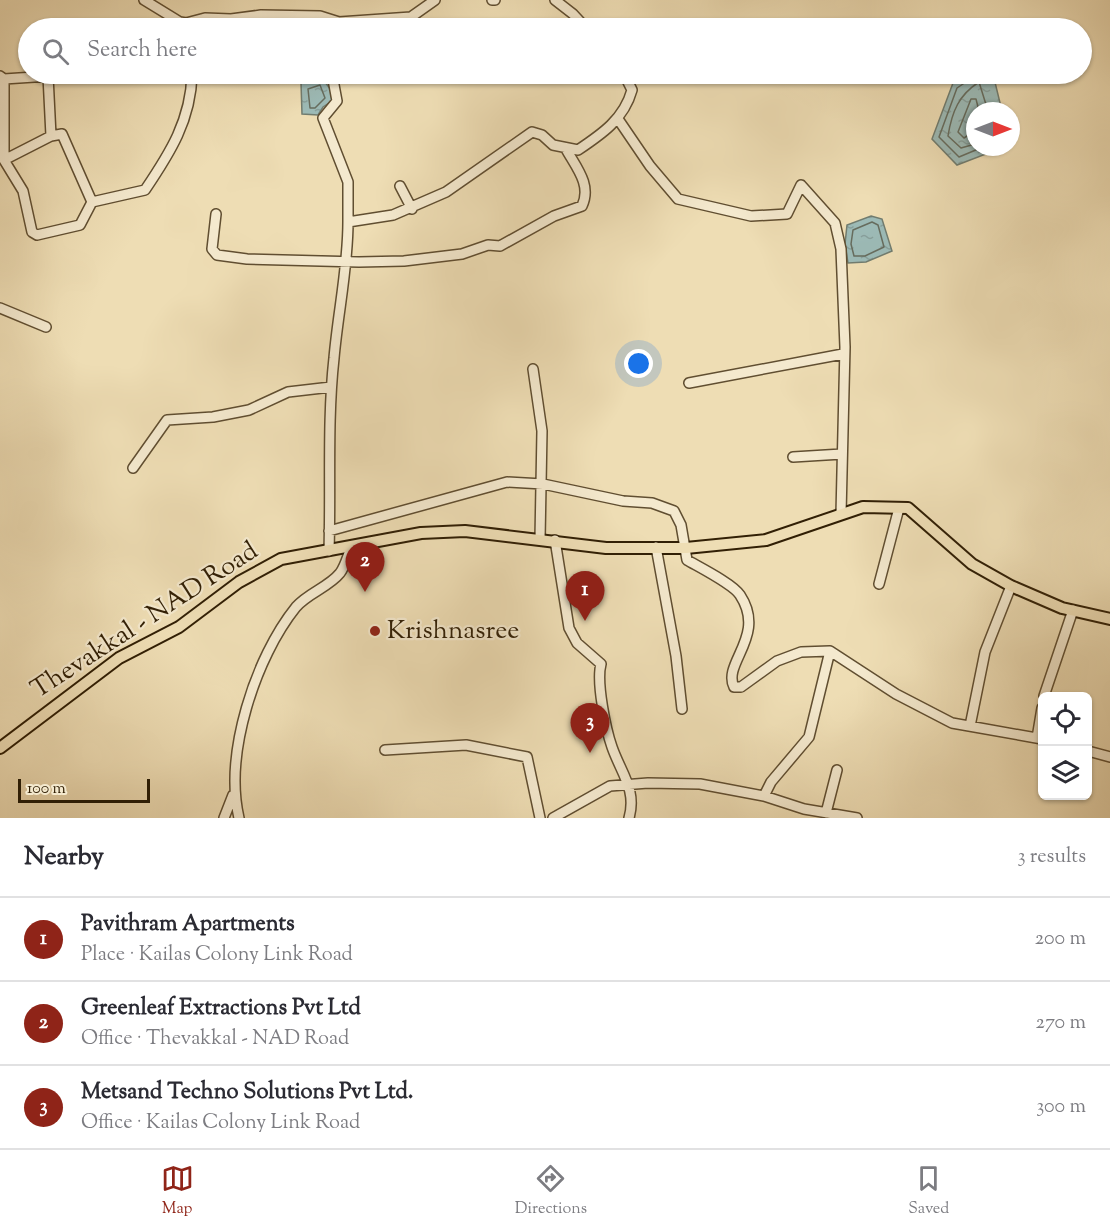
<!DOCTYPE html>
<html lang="en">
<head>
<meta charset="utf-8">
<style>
  :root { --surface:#fff; --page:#f2f2f3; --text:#2b2b33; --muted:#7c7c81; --line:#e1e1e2; --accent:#8f2418 }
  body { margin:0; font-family:"Sorts Mill Goudy",serif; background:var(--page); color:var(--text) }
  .controls { position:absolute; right:18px; bottom:18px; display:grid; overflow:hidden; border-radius:9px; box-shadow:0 2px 4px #0004 }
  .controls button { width:54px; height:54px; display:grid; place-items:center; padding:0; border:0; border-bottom:2px solid var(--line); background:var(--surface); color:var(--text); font:30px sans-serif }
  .compass { position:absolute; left:966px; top:102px; width:54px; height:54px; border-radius:50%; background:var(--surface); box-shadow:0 2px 4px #0004; rotate:90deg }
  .scale { position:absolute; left:18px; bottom:15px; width:132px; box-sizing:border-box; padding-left:6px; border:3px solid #311f05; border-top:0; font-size:16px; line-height:21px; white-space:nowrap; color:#311f05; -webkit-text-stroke:4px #f4e9ce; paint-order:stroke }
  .you { position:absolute; left:639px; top:364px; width:21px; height:21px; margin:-15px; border:4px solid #fff; border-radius:50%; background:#1a73e8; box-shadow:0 0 0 9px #1a73e833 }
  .badge { display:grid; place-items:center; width:39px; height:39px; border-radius:50%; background:var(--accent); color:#fff; font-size:20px; font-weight:700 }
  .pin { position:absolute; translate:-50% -50px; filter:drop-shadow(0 2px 3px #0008) }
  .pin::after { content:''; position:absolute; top:32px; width:21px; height:18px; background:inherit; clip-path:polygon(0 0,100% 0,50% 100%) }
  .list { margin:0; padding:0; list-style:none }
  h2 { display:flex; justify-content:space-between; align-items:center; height:78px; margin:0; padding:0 24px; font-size:26px }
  h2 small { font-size:20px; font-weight:400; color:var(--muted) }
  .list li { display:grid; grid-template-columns:39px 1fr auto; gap:18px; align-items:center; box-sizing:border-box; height:84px; padding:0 24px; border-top:2px solid var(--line) }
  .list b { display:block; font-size:22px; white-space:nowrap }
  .list p { margin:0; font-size:20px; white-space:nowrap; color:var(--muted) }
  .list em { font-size:20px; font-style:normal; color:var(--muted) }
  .icon { flex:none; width:33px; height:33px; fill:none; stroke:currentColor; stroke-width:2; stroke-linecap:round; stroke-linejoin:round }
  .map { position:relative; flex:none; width:1110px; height:818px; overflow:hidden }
  .search { position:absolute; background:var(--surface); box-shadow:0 2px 4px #0004; left:18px; right:18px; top:18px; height:66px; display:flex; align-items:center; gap:15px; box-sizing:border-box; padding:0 21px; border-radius:33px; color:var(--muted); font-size:22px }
  .sheet { height:330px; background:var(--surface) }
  nav { display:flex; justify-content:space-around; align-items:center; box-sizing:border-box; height:84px; border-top:2px solid var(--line); background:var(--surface); font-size:16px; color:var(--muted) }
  nav a { display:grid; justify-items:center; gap:3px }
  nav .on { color:var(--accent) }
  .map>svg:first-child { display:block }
  .water { fill:url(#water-ripples); stroke:#717c6f; stroke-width:1.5 }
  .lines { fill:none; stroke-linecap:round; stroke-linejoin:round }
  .shore { stroke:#666c5e; stroke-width:1.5 }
  .minor-casing { stroke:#604e31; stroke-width:12 }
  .major-casing { stroke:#311f05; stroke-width:14 }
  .minor { stroke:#f4e9ce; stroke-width:9 }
  .major { stroke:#eeddb4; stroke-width:10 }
  .poi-dot { fill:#8f2418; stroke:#f4e9ce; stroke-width:2 }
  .labels { text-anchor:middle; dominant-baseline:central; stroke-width:4.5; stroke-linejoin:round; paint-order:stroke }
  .street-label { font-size:26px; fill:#311f05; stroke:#f4e9ce }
  .poi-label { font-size:26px; fill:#311f05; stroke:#f4e9ce; text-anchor:start }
</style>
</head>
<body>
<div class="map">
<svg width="1110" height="818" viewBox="0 0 1110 818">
  <defs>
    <pattern id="water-ripples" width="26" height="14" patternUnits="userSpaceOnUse" patternTransform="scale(1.5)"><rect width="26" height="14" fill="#9cbab6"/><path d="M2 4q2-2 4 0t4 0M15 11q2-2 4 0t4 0" fill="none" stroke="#879f9b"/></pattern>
  </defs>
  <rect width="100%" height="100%" fill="#eeddb4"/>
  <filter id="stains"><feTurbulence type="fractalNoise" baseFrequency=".00333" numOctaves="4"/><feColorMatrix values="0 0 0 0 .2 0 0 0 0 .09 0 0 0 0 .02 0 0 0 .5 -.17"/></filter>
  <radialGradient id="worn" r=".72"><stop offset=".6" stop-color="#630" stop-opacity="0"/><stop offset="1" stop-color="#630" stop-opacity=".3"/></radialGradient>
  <path class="water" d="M970 74H993L1002 111H975V147H990L986 154 957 165 932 139 953 83Z
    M322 78 331 90 332 101 323 107 318 115 302 114 301 83Z
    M871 216 882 219 892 251 866 262 848 263 845 244 847 225Z"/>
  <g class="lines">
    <path class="shore" d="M971 74 969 80 957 88 939 137 959 157 983 147
      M320 85 325 98 315 108H310L308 89Z
      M975 131 964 138 958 132 971 99H976L979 111
      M975 144 961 148 948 136C952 111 959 95 979 82L988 111
      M872 222 878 225 884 247 865 256H854L851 244 853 230Z"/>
    <defs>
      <path id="minor" d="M144 0 180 22 186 23 205 18 231 19 261 15 320 16 339 22V28
        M492 0H495
        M555 0 573 14 586 28
        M339 22 411 17 435 0
        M332 74 337 101 323 118 348 182V222
        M0 76 4 79 80 74
        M4 79V160L23 191 32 232 37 235 80 225 92 202 62 134 51 136
        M618 119 650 166 678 199 751 216 787 214 801 185 835 223 841 249 845 347 841 514
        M4 160 51 136 48 76
        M400 186 412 209
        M92 202 145 190C170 153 191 120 192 74
        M216 214 212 249 217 255 247 259 359 262 404 261 462 254 488 245 500 246 554 216 582 206C592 185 576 167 566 149
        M0 308 46 327
        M533 369 542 431 540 539
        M689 383 843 354
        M793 457 842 454
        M133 468 167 420 213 417 249 410 288 392 331 387
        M329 531 507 482 543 484 623 501 652 503 674 511 681 525 687 560C699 567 733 584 740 595 767 636 722 663 734 687H741L777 661 801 652 830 651 896 694 952 723 1042 739
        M555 540 569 628 577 643 601 664C596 682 606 730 612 747 621 773 637 790 629 818
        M656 547 676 656 682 709
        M329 551C331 487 327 422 334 358 338 312 348 268 348 222L393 215 446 192 532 132 542 135 553 145 578 150C602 134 624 119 632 90L624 74
        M879 584 899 508
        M1044 696 1073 610
        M970 726 985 652 1011 586
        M1037 738 1042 708
        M385 750 466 745 527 757 540 818
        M1088 751 1110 757
        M764 796 771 782 809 737 830 651
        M826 813 837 770
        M224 818 233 795
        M239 818C224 754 255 658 296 607 308 593 329 587 340 573 345 567 348 555 351 548
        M553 818 610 786 648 783 700 784 764 796 804 809 857 818"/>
      <path id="major" d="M0 748 119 658 179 627 239 582 281 559 421 533 465 531 606 548H686L766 540 863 507 908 508 972 564 1011 586 1062 608 1110 619"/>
    </defs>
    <use href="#minor" class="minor-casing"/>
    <use href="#major" class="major-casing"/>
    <use href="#minor" class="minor"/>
    <use href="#major" class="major"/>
  </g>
  <circle class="poi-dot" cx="375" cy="631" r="6"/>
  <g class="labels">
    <g class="street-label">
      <text transform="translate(145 621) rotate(-33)">Thevakkal - NAD Road</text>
    </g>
    <g class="poi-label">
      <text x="387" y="631">Krishnasree</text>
    </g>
  </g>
  <rect width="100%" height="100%" filter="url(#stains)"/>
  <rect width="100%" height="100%" fill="url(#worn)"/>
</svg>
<div class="controls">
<button><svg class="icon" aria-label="locate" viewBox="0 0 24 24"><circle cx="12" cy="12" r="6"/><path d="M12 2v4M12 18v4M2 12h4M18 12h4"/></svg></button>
<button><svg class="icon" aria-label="layers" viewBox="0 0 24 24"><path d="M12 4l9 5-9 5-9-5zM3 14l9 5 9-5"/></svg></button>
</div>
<svg class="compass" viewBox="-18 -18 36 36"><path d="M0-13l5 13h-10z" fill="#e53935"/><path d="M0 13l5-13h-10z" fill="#7c7c81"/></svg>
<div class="scale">100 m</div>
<div class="you"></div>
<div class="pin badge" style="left:585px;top:621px">1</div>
<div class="pin badge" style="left:365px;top:592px">2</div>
<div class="pin badge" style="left:590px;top:753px">3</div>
<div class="search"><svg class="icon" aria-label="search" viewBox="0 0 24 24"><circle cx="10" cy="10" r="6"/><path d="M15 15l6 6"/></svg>Search here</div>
</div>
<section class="sheet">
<h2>Nearby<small>3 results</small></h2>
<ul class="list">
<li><span class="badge">1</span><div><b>Pavithram Apartments</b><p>Place · Kailas Colony Link Road</p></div><em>200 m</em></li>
<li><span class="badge">2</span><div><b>Greenleaf Extractions Pvt Ltd</b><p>Office · Thevakkal - NAD Road</p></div><em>270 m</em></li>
<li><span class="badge">3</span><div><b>Metsand Techno Solutions Pvt Ltd.</b><p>Office · Kailas Colony Link Road</p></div><em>300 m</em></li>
</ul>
</section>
<nav>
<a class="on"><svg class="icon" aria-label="map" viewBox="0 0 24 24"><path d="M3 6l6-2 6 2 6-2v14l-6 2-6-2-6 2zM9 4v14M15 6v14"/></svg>Map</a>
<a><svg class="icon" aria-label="directions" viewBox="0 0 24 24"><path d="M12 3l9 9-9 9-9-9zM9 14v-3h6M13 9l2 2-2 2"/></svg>Directions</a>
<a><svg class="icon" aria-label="saved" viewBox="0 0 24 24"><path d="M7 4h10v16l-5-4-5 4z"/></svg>Saved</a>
</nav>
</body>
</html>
